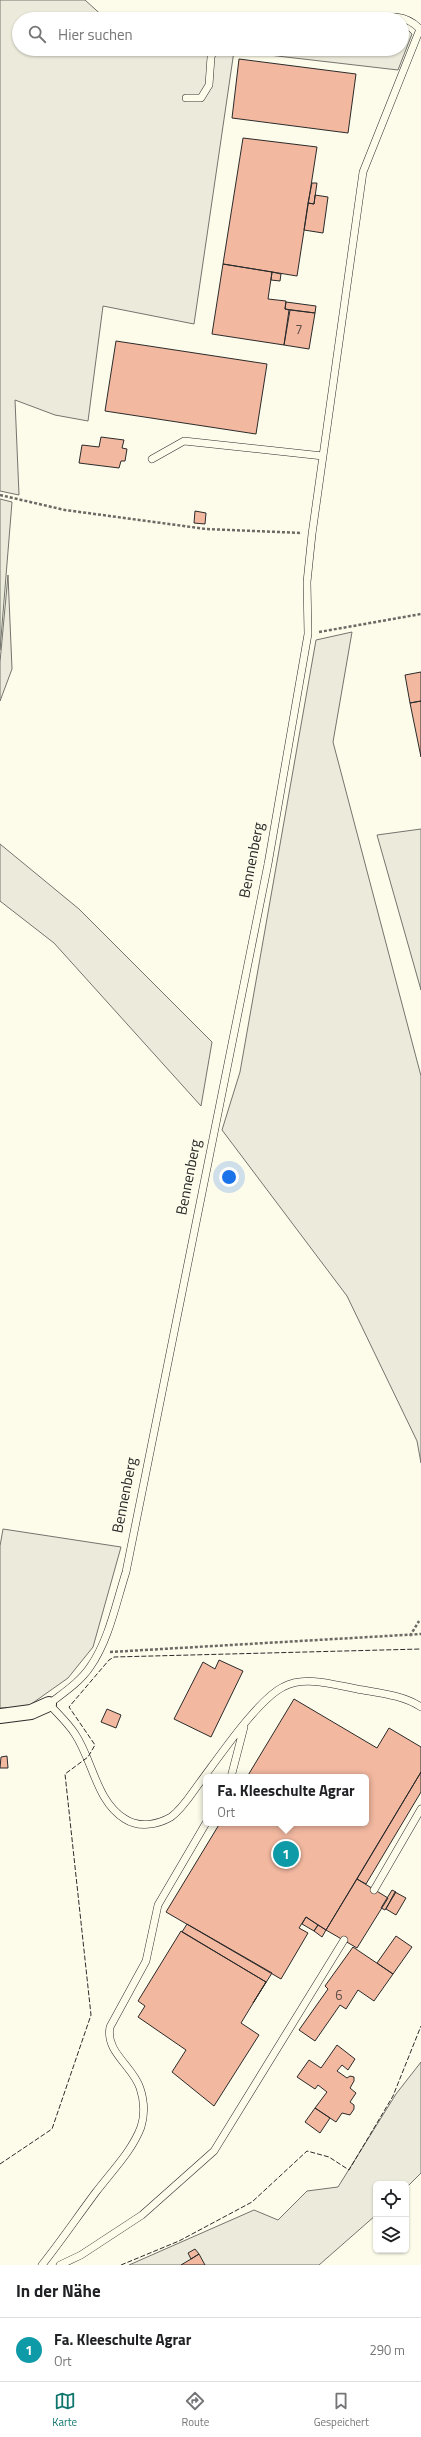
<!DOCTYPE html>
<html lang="de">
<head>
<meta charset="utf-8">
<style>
  :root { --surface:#fff; --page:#f2f2f2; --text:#202124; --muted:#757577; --line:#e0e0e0; --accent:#0f766e }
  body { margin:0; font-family:"Titillium Web",sans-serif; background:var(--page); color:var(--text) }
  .controls { position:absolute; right:12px; bottom:12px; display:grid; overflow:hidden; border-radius:6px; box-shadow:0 1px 3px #0004 }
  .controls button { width:36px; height:36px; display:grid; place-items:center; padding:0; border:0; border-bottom:1px solid var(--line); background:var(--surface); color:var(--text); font:20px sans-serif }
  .you { position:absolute; left:229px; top:1177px; width:14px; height:14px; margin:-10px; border:3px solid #fff; border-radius:50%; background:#1a73e8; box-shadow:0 0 0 6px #1a73e833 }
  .badge { display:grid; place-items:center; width:26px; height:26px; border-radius:50%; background:var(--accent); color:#fff; font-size:13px; font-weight:700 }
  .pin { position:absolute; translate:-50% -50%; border:2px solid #fff; box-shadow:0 1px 4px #0006 }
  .popup { position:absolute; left:203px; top:1774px; width:166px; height:52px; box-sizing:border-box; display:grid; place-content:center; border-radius:6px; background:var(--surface); filter:drop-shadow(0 1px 3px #0005); font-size:13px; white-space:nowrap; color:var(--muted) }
  .popup b { font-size:15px; color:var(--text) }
  .popup::after { content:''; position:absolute; left:50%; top:100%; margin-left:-8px; border:8px solid transparent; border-top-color:var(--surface) }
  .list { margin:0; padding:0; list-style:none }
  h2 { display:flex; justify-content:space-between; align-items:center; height:52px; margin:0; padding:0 16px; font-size:17px }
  h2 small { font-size:13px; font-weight:400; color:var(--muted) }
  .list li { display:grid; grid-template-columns:26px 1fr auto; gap:12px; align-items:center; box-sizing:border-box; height:64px; padding:0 16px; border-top:1px solid var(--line) }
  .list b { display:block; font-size:15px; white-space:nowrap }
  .list p { margin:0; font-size:13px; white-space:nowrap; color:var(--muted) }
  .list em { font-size:13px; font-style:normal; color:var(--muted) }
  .icon { flex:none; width:22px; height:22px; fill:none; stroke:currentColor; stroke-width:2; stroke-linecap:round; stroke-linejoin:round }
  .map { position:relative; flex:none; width:421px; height:2265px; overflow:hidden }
  .search { position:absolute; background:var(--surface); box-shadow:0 1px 3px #0004; left:12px; right:12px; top:12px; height:44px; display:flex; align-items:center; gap:10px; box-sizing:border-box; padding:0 14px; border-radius:22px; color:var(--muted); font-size:15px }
  .sheet { height:116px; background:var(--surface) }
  nav { display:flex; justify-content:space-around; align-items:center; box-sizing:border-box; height:56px; border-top:1px solid var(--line); background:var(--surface); font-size:11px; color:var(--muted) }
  nav a { display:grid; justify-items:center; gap:2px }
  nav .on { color:var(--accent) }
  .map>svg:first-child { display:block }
  .green { fill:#ecebdb; stroke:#74746e }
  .building { fill:#f2b8a0; stroke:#2b2b2b }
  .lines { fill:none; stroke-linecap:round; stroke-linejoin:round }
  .lane-casing { stroke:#2b2b2b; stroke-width:8 }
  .street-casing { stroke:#2b2b2b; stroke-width:16 }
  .path { stroke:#6a6964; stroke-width:2.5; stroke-dasharray:3 2; stroke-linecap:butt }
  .lane { stroke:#fdfbea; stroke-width:7 }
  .street { stroke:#fdfbea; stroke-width:14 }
  .fence { stroke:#2b2b2b; stroke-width:1; stroke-dasharray:5 2; stroke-linecap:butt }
  .labels { text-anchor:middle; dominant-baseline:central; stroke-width:3; stroke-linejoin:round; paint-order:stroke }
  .number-label { font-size:13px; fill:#5d4e48 }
  .street-label { font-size:15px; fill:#2b2b2b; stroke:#fdfbea }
</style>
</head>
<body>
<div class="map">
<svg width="421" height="2265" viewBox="0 0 421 2265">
  <rect width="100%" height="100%" fill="#fdfbea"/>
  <path class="green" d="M0 0H85L106 19H19V49H402V24L412 34 398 70 234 51 194 324 103 306 88 421 55 415 15 400 19 495 0 491Z
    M0 499 12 502 0 650Z
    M8 575 12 669 0 701V662Z
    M352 632 333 742 421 1076V1463L417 1441 347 1296 222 1130 240 1072 316 640Z
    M421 829V990L377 835Z
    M0 844 79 909 212 1042 201 1106 54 943 0 901Z
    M3 1529 121 1547 93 1647 68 1678 27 1707 0 1708V1546Z
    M421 2062V2173L406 2188V2184H376V2215L319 2265H129L254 2210 278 2220 307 2191 338 2187 396 2094Z"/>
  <path class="building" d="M239 59 356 74 348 133 232 118Z
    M243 138 317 147 297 276 223 264Z
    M312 183H317L314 204 308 203Z
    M315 195 328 197 323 233 304 230 308 203 314 204Z
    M223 264 272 272 268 299 286 301 285 309 289 310 284 345 212 334Z
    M272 272 281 274 280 281 271 280Z
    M286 302 316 306 315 313 285 309Z
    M290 310 315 313 309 349 284 345Z
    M116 341 267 364 256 434 105 411Z
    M101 437 124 440 122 448 127 449 125 461H121L119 468 79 463 82 445 99 447Z
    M195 511 206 513 205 524 194 523Z
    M421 672V701L410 703 405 675Z
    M421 701V757L410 703Z
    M219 1660 243 1671 211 1737 174 1719 203 1662 215 1669Z
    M294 1699 377 1748 389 1728 421 1747V1772L326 1930 306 1917 299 1928 308 1933 281 1979 166 1912 220 1823H366V1777H247Z
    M107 1709 121 1715 116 1728 101 1722Z
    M7 1756 8 1768H0L1 1757Z
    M421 1772V1792L366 1884 357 1879Z
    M357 1879 388 1898 357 1948 326 1930Z
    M392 1890 396 1892 385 1910 381 1908Z
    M395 1892 406 1898 396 1915 386 1909Z
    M306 1917 318 1925 314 1931 302 1924Z
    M187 1924 272 1973 253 2003 266 1982 182 1932Z
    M318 1925 326 1930 322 1937 314 1931Z
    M181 1931 266 1982 241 2023 259 2035 214 2106 172 2072 186 2050 138 2017 145 2006 138 2001Z
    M396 1936 412 1947 393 1974 377 1963Z
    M353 1947 393 1974 374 2001 358 1990 346 2009 340 2005 315 2041 299 2030 328 1989 325 1986Z
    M337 2045 355 2059 348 2070 342 2065 337 2071 347 2078 350 2076 354 2077V2081L350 2088 356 2093 350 2102 354 2105V2109L350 2115 342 2113 336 2122 315 2108 327 2092 318 2085 315 2089 297 2077 309 2060 321 2068Z
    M315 2108 330 2118 320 2133 305 2122Z
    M195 2249 199 2254 191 2259 188 2253Z
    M199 2254 205 2265H181L191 2259Z"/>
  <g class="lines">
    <defs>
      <path id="lane" d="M371 19C391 16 405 14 420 29L363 172 312 534 307 582 308 634 268 864 126 1572C116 1603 109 1640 90 1667 80 1682 63 1693 49 1704 58 1714 68 1723 75 1734 93 1761 96 1801 125 1819 139 1828 157 1825 171 1817 182 1809 190 1796 198 1785 217 1760 257 1700 283 1687 305 1675 335 1685 357 1689 379 1693 403 1695 421 1707
        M186 98H201L209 85 211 57 214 49
        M152 459 184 441 323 456
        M231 1777 244 1727
        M374 1890 421 1809
        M42 2265C61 2241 78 2216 96 2192 112 2171 132 2151 141 2127 145 2114 144 2100 140 2088 133 2066 105 2052 110 2027L146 1961 158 1905 206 1823
        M60 2265 81 2255 142 2215 214 2151 344 1940"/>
      <path id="street" d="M0 1716 31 1712 49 1704"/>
    </defs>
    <use href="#lane" class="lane-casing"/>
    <use href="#street" class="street-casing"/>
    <path class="path" d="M0 495 65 510 206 529 302 533
      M319 632 421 614
      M410 1636 419 1621
      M110 1652 421 1634"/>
    <use href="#lane" class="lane"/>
    <use href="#street" class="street"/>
    <path class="fence" d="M0 2164 52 2129 91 2015 65 1774 88 1757 95 1745 69 1707 109 1660 114 1657 421 1649
      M121 2265 179 2241 252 2202 307 2151 329 2157 349 2170 393 2096 421 2026"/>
  </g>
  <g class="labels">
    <g class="number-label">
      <text x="299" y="329">7</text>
      <text x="339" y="1995">6</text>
    </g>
    <g class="street-label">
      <text transform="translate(251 860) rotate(-79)">Bennenberg</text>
      <text transform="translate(188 1177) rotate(-79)">Bennenberg</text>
      <text transform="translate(124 1495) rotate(-79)">Bennenberg</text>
    </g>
  </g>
</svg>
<div class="controls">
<button><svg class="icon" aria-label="locate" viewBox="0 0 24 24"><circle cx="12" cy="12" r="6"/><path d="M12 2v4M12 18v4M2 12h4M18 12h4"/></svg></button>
<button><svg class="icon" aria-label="layers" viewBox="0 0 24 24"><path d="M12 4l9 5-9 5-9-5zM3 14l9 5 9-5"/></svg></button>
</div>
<div class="you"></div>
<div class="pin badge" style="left:286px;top:1854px;background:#0f9aa8">1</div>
<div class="popup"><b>Fa. Kleeschulte Agrar</b>Ort</div>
<div class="search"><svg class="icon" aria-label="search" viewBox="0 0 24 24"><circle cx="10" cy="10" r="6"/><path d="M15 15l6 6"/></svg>Hier suchen</div>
</div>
<section class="sheet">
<h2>In der Nähe<small></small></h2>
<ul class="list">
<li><span class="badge" style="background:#0f9aa8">1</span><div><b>Fa. Kleeschulte Agrar</b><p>Ort</p></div><em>290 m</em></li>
</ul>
</section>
<nav>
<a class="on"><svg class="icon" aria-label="map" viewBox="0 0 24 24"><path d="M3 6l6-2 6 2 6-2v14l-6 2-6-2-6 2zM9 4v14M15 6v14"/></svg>Karte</a>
<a><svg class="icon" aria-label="directions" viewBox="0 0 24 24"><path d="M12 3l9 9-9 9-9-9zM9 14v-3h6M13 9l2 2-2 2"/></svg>Route</a>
<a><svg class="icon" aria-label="saved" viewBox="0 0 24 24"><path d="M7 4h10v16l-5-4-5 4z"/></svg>Gespeichert</a>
</nav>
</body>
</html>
